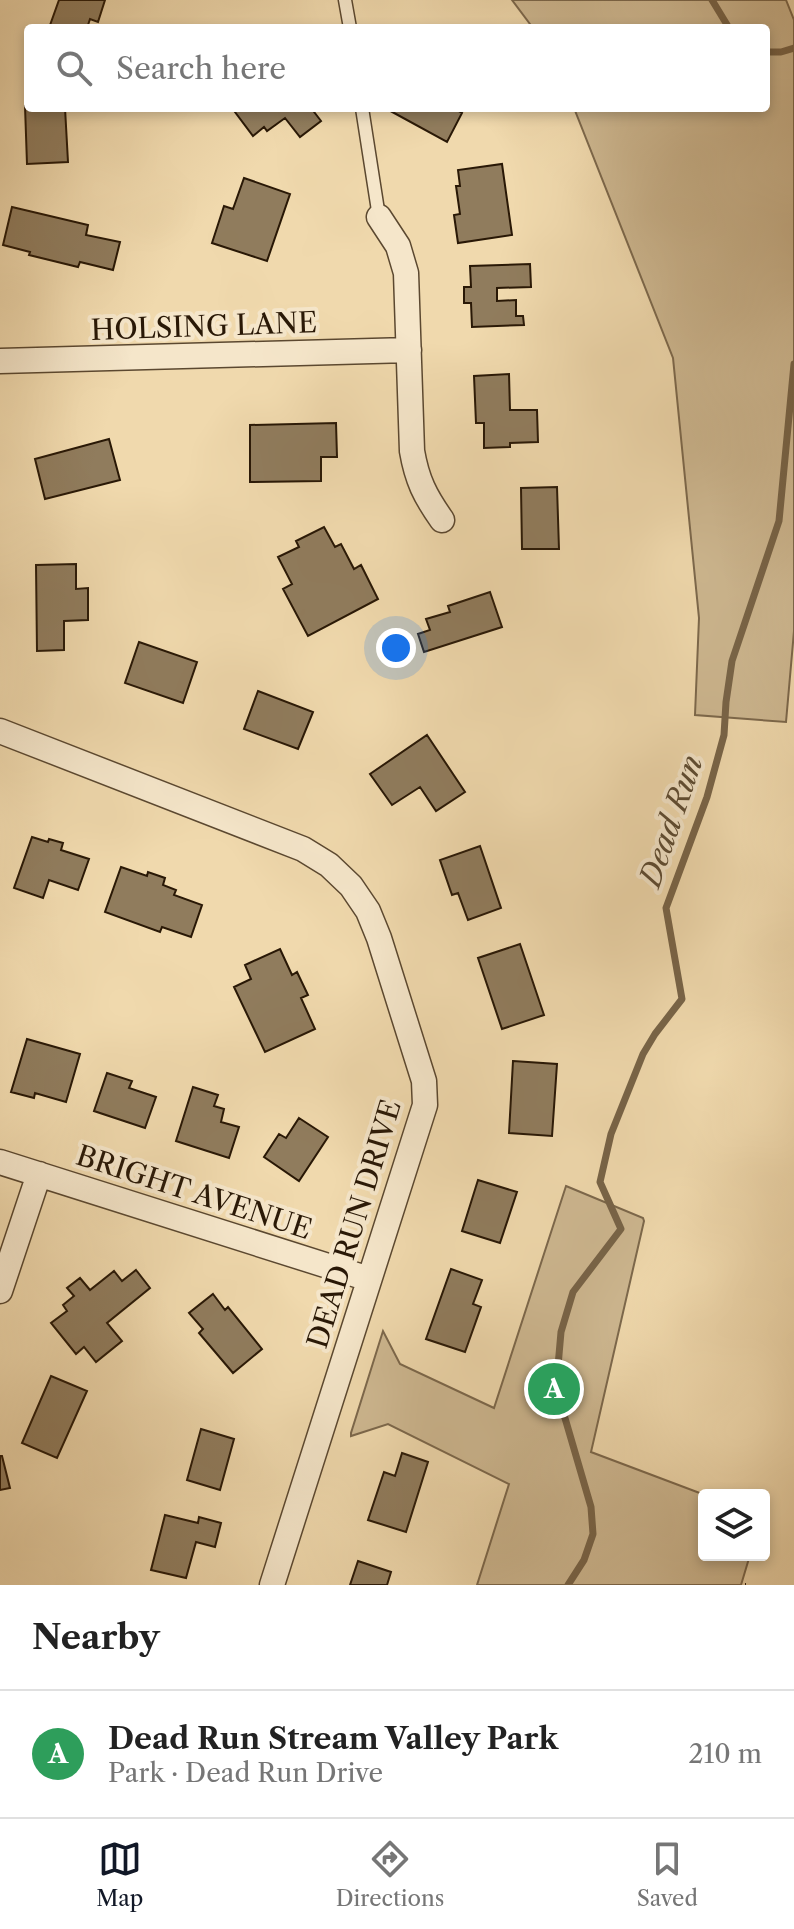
<!DOCTYPE html>
<html lang="en">
<head>
<meta charset="utf-8">
<style>
  :root { --surface:#fff; --page:#f6f6f6; --text:#222; --muted:#767676; --line:#e0e0e0; --accent:#111827 }
  body { margin:0; font-family:"Libre Caslon Text",serif; background:var(--page); color:var(--text) }
  .controls { position:absolute; right:24px; bottom:24px; display:grid; overflow:hidden; border-radius:8px; box-shadow:0 4px 12px #0003 }
  .controls button { width:72px; height:72px; display:grid; place-items:center; padding:0; border:0; border-bottom:2px solid var(--line); background:var(--surface); color:var(--text); font:40px sans-serif }
  .you { position:absolute; left:396px; top:648px; width:28px; height:28px; margin:-20px; border:6px solid #fff; border-radius:50%; background:#1a73e8; box-shadow:0 0 0 12px #1a73e833 }
  .badge { display:grid; place-items:center; width:52px; height:52px; border-radius:50%; background:var(--accent); color:#fff; font-size:26px; font-weight:700 }
  .pin { position:absolute; translate:-50% -50%; border:4px solid #fff; box-shadow:0 2px 8px #0006 }
  .list { margin:0; padding:0; list-style:none }
  h2 { display:flex; justify-content:space-between; align-items:center; height:104px; margin:0; padding:0 32px; font-size:34px }
  h2 small { font-size:26px; font-weight:400; color:var(--muted) }
  .list li { display:grid; grid-template-columns:52px 1fr auto; gap:24px; align-items:center; box-sizing:border-box; height:128px; padding:0 32px; border-top:2px solid var(--line) }
  .list b { display:block; font-size:30px; white-space:nowrap }
  .list p { margin:0; font-size:26px; white-space:nowrap; color:var(--muted) }
  .list em { font-size:26px; font-style:normal; color:var(--muted) }
  .icon { flex:none; width:44px; height:44px; fill:none; stroke:currentColor; stroke-width:2; stroke-linecap:round; stroke-linejoin:round }
  .map { position:relative; flex:none; width:794px; height:1585px; overflow:hidden }
  .search { position:absolute; background:var(--surface); box-shadow:0 4px 12px #0003; left:24px; right:24px; top:24px; height:88px; display:flex; align-items:center; gap:20px; box-sizing:border-box; padding:0 28px; border-radius:8px; color:var(--muted); font-size:30px }
  .sheet { height:232px; background:var(--surface) }
  nav { display:flex; justify-content:space-around; align-items:center; box-sizing:border-box; height:112px; border-top:2px solid var(--line); background:var(--surface); font-size:22px; color:var(--muted) }
  nav a { display:grid; justify-items:center; gap:4px }
  nav .on { color:var(--accent) }
  .map>svg:first-child { display:block }
  .green { fill:#ceb891; stroke:#7c684c; stroke-width:2 }
  .lines { fill:none; stroke-linecap:round; stroke-linejoin:round }
  .stream { stroke:#786448; stroke-width:7 }
  .building { fill:#907c5d; stroke:#291806; stroke-width:2 }
  .service-casing { stroke:#5b4830; stroke-width:15 }
  .minor-casing { stroke:#5b4830; stroke-width:27 }
  .path { stroke:#291806; stroke-width:4; stroke-dasharray:2 4; stroke-linecap:butt }
  .service { stroke:#f5e6ca; stroke-width:12 }
  .minor { stroke:#f5e6ca; stroke-width:24 }
  .labels { text-anchor:middle; dominant-baseline:central; stroke-width:8; stroke-linejoin:round; paint-order:stroke }
  .street-label { font-size:28px; fill:#291806; stroke:#f5e6ca }
  .water-label { font-size:30px; font-style:italic; fill:#5d4b32; stroke:#f5e6ca }
</style>
</head>
<body>
<div class="map">
<svg width="794" height="1585" viewBox="0 0 794 1585">
  <rect width="100%" height="100%" fill="#f0d9ad"/>
  <filter id="stains"><feTurbulence type="fractalNoise" baseFrequency=".0025" numOctaves="4"/><feColorMatrix values="0 0 0 0 .2 0 0 0 0 .09 0 0 0 0 .02 0 0 0 .5 -.17"/></filter>
  <radialGradient id="worn" r=".72"><stop offset=".6" stop-color="#630" stop-opacity="0"/><stop offset="1" stop-color="#630" stop-opacity=".3"/></radialGradient>
  <path class="green" d="M512 0H786L794 20V631L786 722 695 715 699 618 673 358 574 108H766V28H533Z
    M566 1186 643 1218 644 1221 591 1452 705 1495 704 1555H750L741 1585H477L509 1484 388 1424 351 1436V1433L383 1331 400 1364 494 1408Z"/>
  <g class="lines">
    <path class="stream" d="M712 0 729 28
      M766 52H781L794 48
      M568 1585 584 1560 593 1534 591 1507 560 1401 558 1366 561 1332 573 1292 621 1229 600 1182 611 1134 643 1054 655 1034 682 999 666 908 707 797 724 735 726 702 732 661 779 521 794 364"/>
  </g>
  <path class="building" d="M59 0H105L98 22 90 19 87 28H49Z
    M25 106H28V108H65L68 162 27 164Z
    M232 108H311L321 121 300 137 285 118 267 131 264 127 253 136Z
    M385 108H453L462 113 447 142Z
    M502 164 512 235 458 243 454 215 460 214 456 186H460L458 170Z
    M244 178 290 194 267 261 212 243 224 206 233 209Z
    M12 207 88 225 86 235 120 242 113 270 80 262 78 267 29 255 30 252 3 245Z
    M530 264 531 287 497 288V301L516 300V316H523L524 325 472 327 471 303H464V287H471L470 266Z
    M509 374 510 410H537L538 442 510 443V447L484 448V423H476L474 376Z
    M336 423 337 457H321V481L250 482V425Z
    M109 439 120 480 45 499 35 459Z
    M557 487 559 549H522L521 488Z
    M324 527 335 547 341 544 354 569 361 565 378 599 308 636 283 589 292 584 278 557 299 547 296 541Z
    M76 564V589L88 588V620L64 621V650L37 651 36 565Z
    M490 592 502 627 424 652 418 634 430 630 426 619 450 612 448 606Z
    M139 642 197 662 183 703 125 683Z
    M258 691 313 712 298 749 244 729Z
    M427 735 465 792 436 811 420 787 392 805 370 774Z
    M32 837 48 842 49 839 63 843 61 850 89 859 78 890 49 880 43 898 14 888Z
    M480 846 501 908 468 920 458 893 452 895 440 860Z
    M121 867 147 876 148 872 165 878 163 885 176 890 174 895 202 905 191 937 162 927 160 932 105 912Z
    M520 944 544 1015 502 1029 478 958Z
    M280 949 292 975 297 972 308 995 301 998 315 1029 265 1052 234 987 251 979 245 965Z
    M27 1039 80 1054 66 1102 35 1093 34 1098 11 1092Z
    M513 1061 557 1064 552 1136 509 1133Z
    M107 1073 132 1081 129 1088 156 1097 145 1128 94 1111Z
    M193 1087 218 1095 214 1106 224 1109 221 1122 239 1127 229 1158 176 1141Z
    M299 1118 328 1137 299 1181 264 1157 279 1134 286 1138Z
    M478 1180 517 1192 500 1243 462 1231Z
    M451 1269 482 1280 473 1304 481 1307 465 1352 426 1339Z
    M136 1270 150 1288 107 1323 122 1341 96 1362 84 1347 76 1354 51 1323 67 1311 63 1305 74 1296 67 1288 80 1278 90 1290 114 1271 122 1281Z
    M213 1294 225 1310 228 1307 262 1349 233 1373 199 1333 203 1329 189 1313Z
    M51 1376 87 1391 57 1458 22 1443Z
    M201 1429 234 1439 220 1490 187 1480Z
    M402 1453 428 1462 406 1532 368 1520 384 1472 395 1476Z
    M0 1456H2L10 1488 0 1490Z
    M165 1515 198 1523 199 1517 221 1523 215 1547 196 1542 186 1578 151 1570Z
    M358 1561 391 1572 387 1585H350Z"/>
  <g class="lines">
    <defs>
      <path id="service" d="M345 0 350 28
        M362 108 379 217"/>
      <path id="minor" d="M379 217 398 246 406 273 412 451C417 480 425 496 442 520
        M0 361 409 350
        M0 731 303 849 329 865 351 886 368 911 379 938 424 1081 425 1105 272 1585
        M0 1162 369 1279
        M0 1291 39 1174"/>
    </defs>
    <use href="#service" class="service-casing"/>
    <use href="#minor" class="minor-casing"/>
    <path class="path" d="M745 1585H746"/>
    <use href="#service" class="service"/>
    <use href="#minor" class="minor"/>
  </g>
  <g class="labels">
    <g class="street-label">
      <text transform="translate(204 326) rotate(-2)">HOLSING LANE</text>
      <text transform="translate(194 1192) rotate(18)">BRIGHT AVENUE</text>
      <text transform="translate(354 1224) rotate(-73)">DEAD RUN DRIVE</text>
    </g>
    <g class="water-label">
      <text transform="translate(671 821) rotate(-71)">Dead Run</text>
    </g>
  </g>
  <rect width="100%" height="100%" filter="url(#stains)"/>
  <rect width="100%" height="100%" fill="url(#worn)"/>
</svg>
<div class="controls">
<button><svg class="icon" aria-label="layers" viewBox="0 0 24 24"><path d="M12 4l9 5-9 5-9-5zM3 14l9 5 9-5"/></svg></button>
</div>
<div class="you"></div>
<div class="pin badge" style="left:554px;top:1389px;background:#2e9e5b">A</div>
<div class="search"><svg class="icon" aria-label="search" viewBox="0 0 24 24"><circle cx="10" cy="10" r="6"/><path d="M15 15l6 6"/></svg>Search here</div>
</div>
<section class="sheet">
<h2>Nearby<small></small></h2>
<ul class="list">
<li><span class="badge" style="background:#2e9e5b">A</span><div><b>Dead Run Stream Valley Park</b><p>Park · Dead Run Drive</p></div><em>210 m</em></li>
</ul>
</section>
<nav>
<a class="on"><svg class="icon" aria-label="map" viewBox="0 0 24 24"><path d="M3 6l6-2 6 2 6-2v14l-6 2-6-2-6 2zM9 4v14M15 6v14"/></svg>Map</a>
<a><svg class="icon" aria-label="directions" viewBox="0 0 24 24"><path d="M12 3l9 9-9 9-9-9zM9 14v-3h6M13 9l2 2-2 2"/></svg>Directions</a>
<a><svg class="icon" aria-label="saved" viewBox="0 0 24 24"><path d="M7 4h10v16l-5-4-5 4z"/></svg>Saved</a>
</nav>
</body>
</html>
